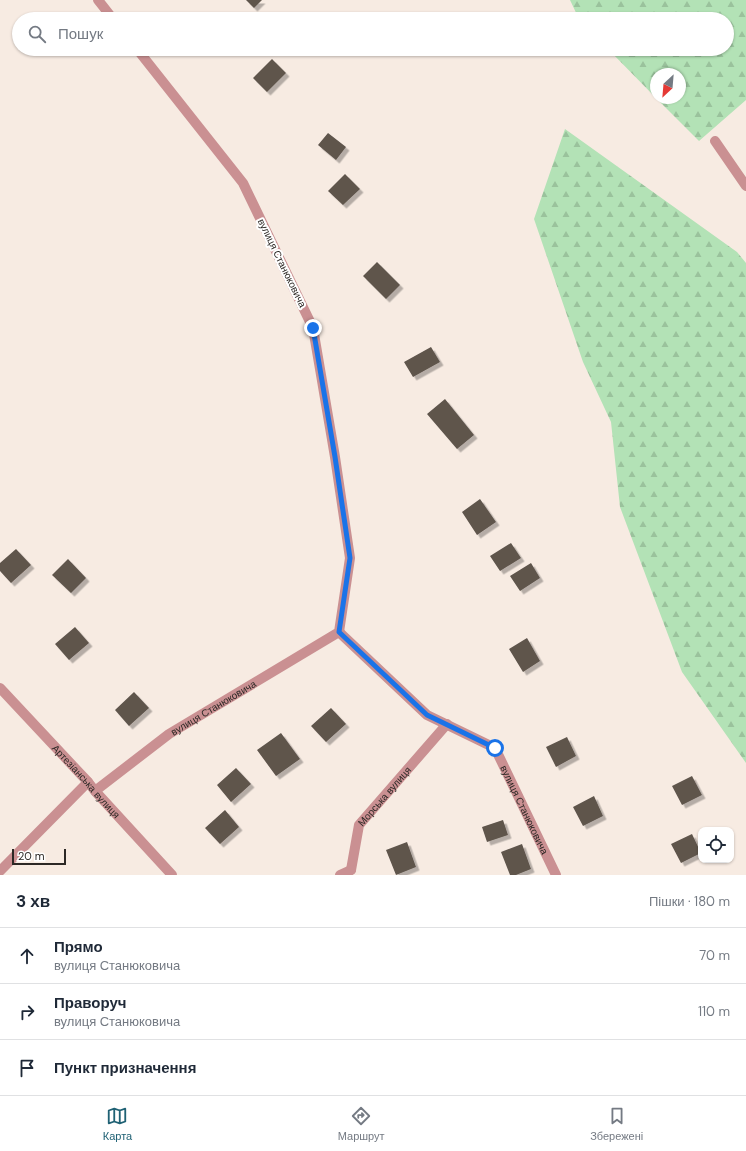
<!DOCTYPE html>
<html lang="uk">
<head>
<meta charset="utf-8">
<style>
  :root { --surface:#fff; --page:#f2f2f3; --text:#1f2937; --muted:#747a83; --line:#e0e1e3; --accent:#1f6174 }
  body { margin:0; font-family:"DM Sans",sans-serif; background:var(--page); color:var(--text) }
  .controls { position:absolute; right:12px; bottom:12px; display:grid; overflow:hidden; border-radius:8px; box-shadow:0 1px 3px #0004 }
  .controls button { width:36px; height:36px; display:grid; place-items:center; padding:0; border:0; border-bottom:1px solid var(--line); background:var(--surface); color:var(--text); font:20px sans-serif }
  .compass { position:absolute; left:650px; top:68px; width:36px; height:36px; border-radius:50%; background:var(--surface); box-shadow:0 1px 3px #0004; rotate:206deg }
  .scale { position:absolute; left:12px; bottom:10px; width:54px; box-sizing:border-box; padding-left:4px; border:2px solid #2c2825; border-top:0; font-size:11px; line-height:14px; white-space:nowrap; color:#2c2825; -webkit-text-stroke:3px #fff; paint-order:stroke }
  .stop { position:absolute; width:12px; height:12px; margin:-9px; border:3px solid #1a73e8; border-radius:50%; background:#fff }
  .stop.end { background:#1a73e8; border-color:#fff; box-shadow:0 1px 4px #0008 }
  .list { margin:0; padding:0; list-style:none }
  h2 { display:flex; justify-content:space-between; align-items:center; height:52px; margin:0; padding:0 16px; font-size:17px }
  h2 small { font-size:13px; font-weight:400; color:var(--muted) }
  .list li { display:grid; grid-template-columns:26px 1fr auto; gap:12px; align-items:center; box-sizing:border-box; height:56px; padding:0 16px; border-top:1px solid var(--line) }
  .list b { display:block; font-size:15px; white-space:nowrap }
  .list p { margin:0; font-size:13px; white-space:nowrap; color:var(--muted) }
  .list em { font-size:13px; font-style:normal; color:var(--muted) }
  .icon { flex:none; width:22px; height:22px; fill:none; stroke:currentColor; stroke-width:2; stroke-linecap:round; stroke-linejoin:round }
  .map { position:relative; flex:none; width:746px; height:875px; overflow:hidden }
  .search { position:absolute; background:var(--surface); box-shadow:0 1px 3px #0004; left:12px; right:12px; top:12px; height:44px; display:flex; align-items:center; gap:10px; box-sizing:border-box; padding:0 14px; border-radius:22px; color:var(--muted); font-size:15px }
  .sheet { height:220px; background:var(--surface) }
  nav { display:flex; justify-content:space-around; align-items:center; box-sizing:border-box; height:56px; border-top:1px solid var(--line); background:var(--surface); font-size:11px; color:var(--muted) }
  nav a { display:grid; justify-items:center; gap:2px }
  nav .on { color:var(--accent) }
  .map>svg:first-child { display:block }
  .forest { fill:url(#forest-firs) }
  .building { fill:#5e544c; filter:url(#shadow) }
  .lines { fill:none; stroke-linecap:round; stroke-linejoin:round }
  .minor { stroke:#ca9092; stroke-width:10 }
  .route { stroke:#1a73e8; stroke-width:5 }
  .labels { text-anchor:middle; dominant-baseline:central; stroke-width:4; stroke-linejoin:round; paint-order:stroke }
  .street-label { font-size:10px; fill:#2c2825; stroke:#fff }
</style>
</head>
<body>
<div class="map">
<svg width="746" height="875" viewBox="0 0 746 875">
  <defs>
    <pattern id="forest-firs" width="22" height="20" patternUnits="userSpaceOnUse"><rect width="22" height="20" fill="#b3e2b6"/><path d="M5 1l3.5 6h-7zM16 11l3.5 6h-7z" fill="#9ac29c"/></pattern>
    <filter id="shadow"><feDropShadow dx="3.5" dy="3.5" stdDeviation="0" flood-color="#0004"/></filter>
  </defs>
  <rect width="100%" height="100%" fill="#f7ebe2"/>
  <path class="forest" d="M570 0H746V100L699 141 656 98H680V74H656V98L608 49H727V19H579Z
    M565 129 737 252 746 263V763L682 672 620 507 611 422 583 362 534 219Z"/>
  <path class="building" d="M246 0H262L254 8Z
    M272 59 286 73 267 92 253 78Z
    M328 133 346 147 336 160 318 145Z
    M345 174 360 189 343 205 328 191Z
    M377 262 400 285 386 299 363 276Z
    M431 347 440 362 413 377 404 362Z
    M445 399 474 435 457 449 427 414Z
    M480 499 496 522 477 535 462 512Z
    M511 543 521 558 500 571 490 556Z
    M16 549 31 565 11 583 0 571V563Z
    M68 559 86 578 71 593 52 575Z
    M531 563 540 578 520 591 510 576Z
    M75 627 89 643 69 660 55 644Z
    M527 638 540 661 523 672 509 649Z
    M134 692 149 708 129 726 115 710Z
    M331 708 346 724 326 742 311 726Z
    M281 733 300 759 276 776 257 750Z
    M567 737 576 756 556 767 546 747Z
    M236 768 251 784 231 802 217 785Z
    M692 776 702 795 682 805 672 786Z
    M594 796 603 816 583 826 573 807Z
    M225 810 239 827 220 844 205 828Z
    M503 820 508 835 487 842 482 827Z
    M692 834 701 853 681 863 671 844Z
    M407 842 416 867 396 875 386 850Z
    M522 844 531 869 516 875H510L501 852Z"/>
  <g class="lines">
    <g class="minor">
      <path d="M98 0 113 19"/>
      <path d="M715 141 746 186"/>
      <path id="s1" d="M339 632 427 715 495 748 556 875"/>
      <path id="s2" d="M0 688 88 782 95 791 172 875"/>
      <path id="s3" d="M95 791 169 734 339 632 350 558 335 457 313 328 243 183 137 49"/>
      <path id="s4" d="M351 870 359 825 447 724"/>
      <path d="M0 871 88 782"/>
      <path d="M340 875 351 870"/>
    </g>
  </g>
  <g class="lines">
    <path class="route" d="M313 328 335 457 350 558 339 632 427 715 495 748"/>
  </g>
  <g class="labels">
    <g class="street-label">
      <text transform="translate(282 263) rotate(64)">вулиця Станюковича</text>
      <text stroke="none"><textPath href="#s3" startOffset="145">вулиця Станюковича</textPath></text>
      <text stroke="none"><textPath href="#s2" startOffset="127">Артезіанська вулиця</textPath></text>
      <text stroke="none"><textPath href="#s4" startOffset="84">Морська вулиця</textPath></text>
      <text stroke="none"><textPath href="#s1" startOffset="265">вулиця Станюковича</textPath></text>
    </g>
  </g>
</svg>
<div class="controls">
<button><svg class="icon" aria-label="locate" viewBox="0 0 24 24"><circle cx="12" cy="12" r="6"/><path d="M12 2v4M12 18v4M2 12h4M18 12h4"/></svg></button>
</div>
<svg class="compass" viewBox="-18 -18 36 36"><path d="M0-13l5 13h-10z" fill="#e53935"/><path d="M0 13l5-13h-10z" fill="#747a83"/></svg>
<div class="scale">20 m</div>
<div class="stop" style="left:495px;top:748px"></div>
<div class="stop end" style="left:313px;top:328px"></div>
<div class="search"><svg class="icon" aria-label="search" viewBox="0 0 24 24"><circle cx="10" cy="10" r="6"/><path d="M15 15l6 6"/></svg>Пошук</div>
</div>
<section class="sheet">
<h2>3 хв<small>Пішки · 180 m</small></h2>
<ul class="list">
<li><svg class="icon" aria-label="ahead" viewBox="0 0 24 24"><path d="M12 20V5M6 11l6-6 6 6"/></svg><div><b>Прямо</b><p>вулиця Станюковича</p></div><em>70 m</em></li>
<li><svg class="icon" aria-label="right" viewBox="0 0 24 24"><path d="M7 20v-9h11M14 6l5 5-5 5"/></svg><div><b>Праворуч</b><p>вулиця Станюковича</p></div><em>110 m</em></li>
<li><svg class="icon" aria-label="arrive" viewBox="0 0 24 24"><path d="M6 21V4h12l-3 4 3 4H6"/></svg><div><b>Пункт призначення</b></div></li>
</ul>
</section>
<nav>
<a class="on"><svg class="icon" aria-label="map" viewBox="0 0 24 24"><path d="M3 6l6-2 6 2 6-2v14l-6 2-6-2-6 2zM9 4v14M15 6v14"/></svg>Карта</a>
<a><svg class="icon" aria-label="directions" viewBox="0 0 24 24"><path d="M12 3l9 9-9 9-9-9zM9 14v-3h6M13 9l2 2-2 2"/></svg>Маршрут</a>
<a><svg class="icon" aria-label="saved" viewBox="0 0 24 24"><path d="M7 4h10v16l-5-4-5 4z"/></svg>Збережені</a>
</nav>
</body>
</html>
